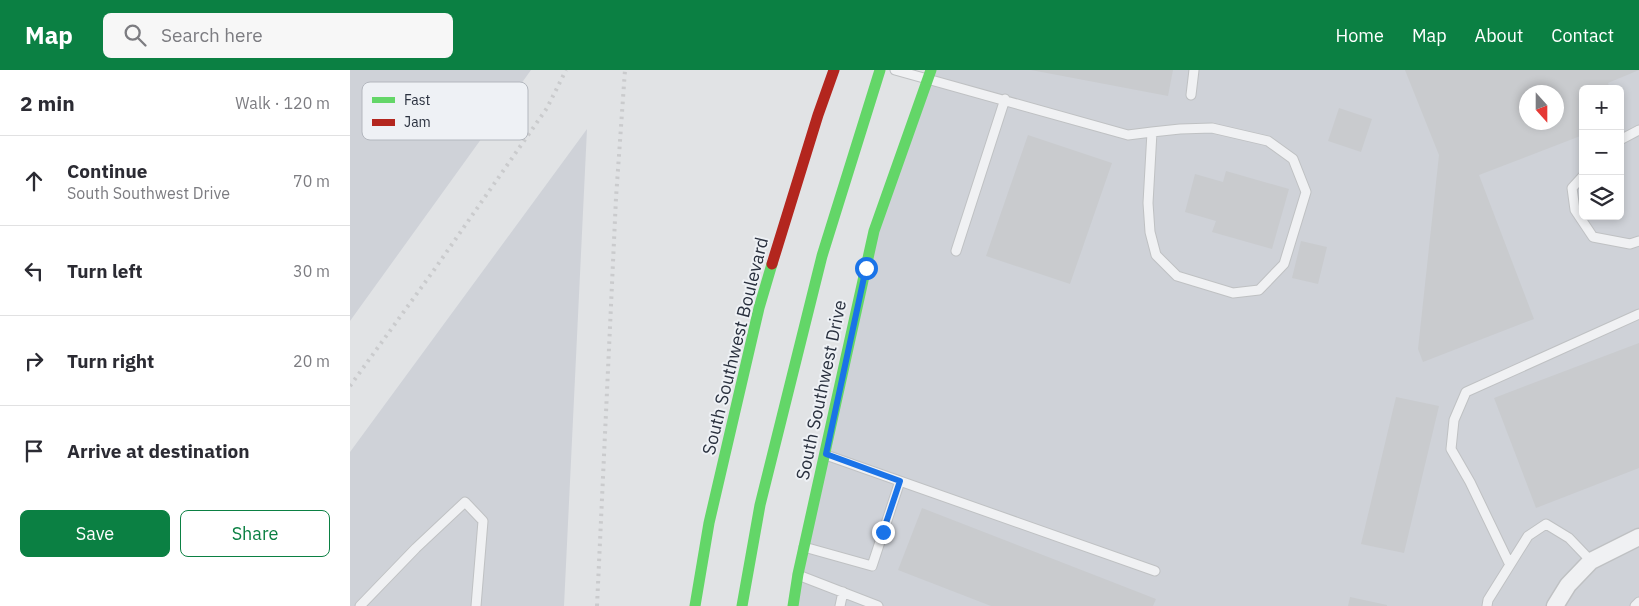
<!DOCTYPE html>
<html lang="en">
<head>
<meta charset="utf-8">
<style>
  :root { --surface:#fff; --page:#f7f7f7; --text:#2b2b33; --muted:#7c7c81; --line:#e1e1e2; --accent:#0b8043 }
  body { margin:0; font-family:"IBM Plex Sans",sans-serif; background:var(--page); color:var(--text) }
  .controls { position:absolute; right:15px; top:15px; display:grid; overflow:hidden; border-radius:8px; box-shadow:0 2px 8px #0003 }
  .controls button { width:45px; height:45px; display:grid; place-items:center; padding:0; border:0; border-bottom:1px solid var(--line); background:var(--surface); color:var(--text); font:25px sans-serif }
  .compass { position:absolute; left:1169px; top:15px; width:45px; height:45px; border-radius:50%; background:var(--surface); box-shadow:0 2px 8px #0003; rotate:159deg }
  .stop { position:absolute; width:15px; height:15px; margin:-11px; border:4px solid #1a73e8; border-radius:50%; background:#fff }
  .stop.end { background:#1a73e8; border-color:#fff; box-shadow:0 1px 5px #0008 }
  .list { margin:0; padding:0; list-style:none }
  h2 { display:flex; justify-content:space-between; align-items:center; height:65px; margin:0; padding:0 20px; font-size:21px }
  h2 small { font-size:16px; font-weight:400; color:var(--muted) }
  .list li { display:grid; grid-template-columns:32px 1fr auto; gap:15px; align-items:center; box-sizing:border-box; height:90px; padding:0 20px; border-top:1px solid var(--line) }
  .list b { display:block; font-size:19px; white-space:nowrap }
  .list p { margin:0; font-size:16px; white-space:nowrap; color:var(--muted) }
  .list em { font-size:16px; font-style:normal; color:var(--muted) }
  .actions { display:flex; gap:10px; padding:15px 20px }
  .actions a { flex:1; padding:11px 0; border:1px solid var(--accent); border-radius:8px; text-align:center; font-size:18px; color:var(--accent) }
  .actions .main { background:var(--accent); color:#fff }
  .icon { flex:none; width:28px; height:28px; fill:none; stroke:currentColor; stroke-width:2; stroke-linecap:round; stroke-linejoin:round }
  .map { position:relative; flex:none; width:1289px; height:536px; overflow:hidden }
  header { display:flex; align-items:center; gap:30px; box-sizing:border-box; height:70px; padding:0 25px; background:var(--accent); color:#fff }
  header strong { font-size:24px }
  nav { display:flex; gap:28px; margin-inline-start:auto; font-size:18px }
  .search { width:350px; height:45px; background:var(--page); display:flex; align-items:center; gap:12px; box-sizing:border-box; padding:0 18px; border-radius:8px; color:var(--muted); font-size:19px }
  main { display:flex }
  aside { flex:1; background:var(--surface) }
  .map>svg:first-child { display:block }
  .built { fill:#cfd2d8; fill-rule:evenodd }
  .building { fill:#c9cbce; fill-rule:evenodd }
  .lines { fill:none; stroke-linecap:round; stroke-linejoin:round }
  .lane-casing { stroke:#bfc1c3; stroke-width:11 }
  .street-casing { stroke:#bfc1c3; stroke-width:19 }
  .lane { stroke:#f0f1f3; stroke-width:9 }
  .street { stroke:#f0f1f3; stroke-width:16 }
  .fast { stroke:#63d668; stroke-width:11 }
  .jam { stroke:#b3261e; stroke-width:11 }
  .rail { stroke:#cacbcd; stroke-width:4; stroke-dasharray:2.5 5; stroke-linecap:butt }
  .route { stroke:#1a73e8; stroke-width:6 }
  .labels { text-anchor:middle; dominant-baseline:central; stroke-width:4; stroke-linejoin:round; paint-order:stroke }
  .street-label { font-size:18px; fill:#29303e; stroke:#eef1f5 }
  .key { fill:#eef1f5; stroke:#b3b7be; stroke-width:1 }
  .key-label { font-size:14px; fill:#29303e }
</style>
</head>
<body>
<header>
<strong>Map</strong>
<div class="search"><svg class="icon" aria-label="search" viewBox="0 0 24 24"><circle cx="10" cy="10" r="6"/><path d="M15 15l6 6"/></svg>Search here</div>
<nav><a>Home</a><a>Map</a><a>About</a><a>Contact</a></nav>
</header>
<main>
<aside>
<h2>2 min<small>Walk · 120 m</small></h2>
<ul class="list">
<li><svg class="icon" aria-label="ahead" viewBox="0 0 24 24"><path d="M12 20V5M6 11l6-6 6 6"/></svg><div><b>Continue</b><p>South Southwest Drive</p></div><em>70 m</em></li>
<li><svg class="icon" aria-label="left" viewBox="0 0 24 24"><path d="M17 20v-9H6M10 6l-5 5 5 5"/></svg><div><b>Turn left</b></div><em>30 m</em></li>
<li><svg class="icon" aria-label="right" viewBox="0 0 24 24"><path d="M7 20v-9h11M14 6l5 5-5 5"/></svg><div><b>Turn right</b></div><em>20 m</em></li>
<li><svg class="icon" aria-label="arrive" viewBox="0 0 24 24"><path d="M6 21V4h12l-3 4 3 4H6"/></svg><div><b>Arrive at destination</b></div></li>
</ul>
<div class="actions"><a class="main">Save</a><a>Share</a></div>
</aside>
<div class="map">
<svg width="1289" height="536" viewBox="0 0 1289 536">
  <rect width="100%" height="100%" fill="#e1e3e5"/>
  <path class="built" d="M0 0H181L0 251Z
    M582 0H1289V536H443L524 161ZM1233 19H1270V146H1233ZM1176 22H1206V52H1176Z
    M237 59 214 536H0V382Z"/>
  <path class="building" d="M681 0H823L818 26Z
    M1055 0H1289L1258 13 1260 19H1233V65L1129 105 1184 249 1073 292 1068 279 1089 85ZM1176 22H1206V52H1176Z
    M989 38 1022 49 1011 82 978 71Z
    M678 65 762 93 720 214 636 186Z
    M876 101 939 119 922 179 862 162 866 151 835 142 845 104 873 112Z
    M951 171 977 177 968 214 942 208Z
    M1289 273V398L1186 438 1144 328Z
    M1046 327 1089 336 1054 483 1011 474Z
    M572 438 806 529 803 536H641L548 500Z
    M1000 527 1037 535V536H998Z"/>
  <g class="lines">
    <defs>
      <path id="lane" d="M545 0 778 65 802 62 830 59 862 58 918 71 943 89 956 122 934 194 909 220 883 223 827 206 806 185 800 162 798 133 802 62
        M841 25 844 0
        M1270 70 1289 60
        M1233 106 1222 118 1225 140 1243 167 1280 174 1289 171
        M606 181 655 29
        M476 385 805 501
        M454 477 522 496 550 411
        M1160 495 1120 412 1101 379 1104 350 1116 322 1289 244
        M448 505 528 536
        M10 536 66 478 115 432 133 451 126 536
        M490 536 493 522
        M1137 536 1138 530 1178 466 1196 454 1219 468 1241 491
        M1285 536 1289 532"/>
      <path id="street" d="M1205 536 1218 515 1241 491 1289 467"/>
    </defs>
    <use href="#lane" class="lane-casing"/>
    <use href="#street" class="street-casing"/>
    <use href="#lane" class="lane"/>
    <use href="#street" class="street"/>
    <path class="fast" d="M345 536 359 453 409 238 422 194
      M392 536 410 435 472 186 530 0
      M443 536 448 504 524 161 581 0"/>
    <path class="jam" d="M422 194 468 45 484 0"/>
    <path class="rail" d="M0 316 84 200 197 38 216 0
      M247 536 266 128 275 0"/>
  </g>
  <g class="lines">
    <path class="route" d="M516 198 476 384 550 411 533 462"/>
  </g>
  <g class="labels">
    <g class="street-label">
      <text transform="translate(385 276) rotate(-76)">South Southwest Boulevard</text>
      <text transform="translate(471 320) rotate(-78)">South Southwest Drive</text>
    </g>
  </g>
  <rect x="12" y="12" width="166" height="58" rx="8" class="key"/>
  <rect x="22" y="27" width="23" height="6" fill="#63d668"/>
  <rect x="22" y="49" width="23" height="7" fill="#b3261e"/>
  <g class="key-label">
    <text x="54" y="35">Fast</text>
    <text x="54" y="57">Jam</text>
  </g>
</svg>
<div class="controls">
<button>+</button>
<button>−</button>
<button><svg class="icon" aria-label="layers" viewBox="0 0 24 24"><path d="M12 4l9 5-9 5-9-5zM3 14l9 5 9-5"/></svg></button>
</div>
<svg class="compass" viewBox="-18 -18 36 36"><path d="M0-13l5 13h-10z" fill="#e53935"/><path d="M0 13l5-13h-10z" fill="#7c7c81"/></svg>
<div class="stop" style="left:516px;top:198px"></div>
<div class="stop end" style="left:533px;top:462px"></div>
</div>
</main>
</body>
</html>
